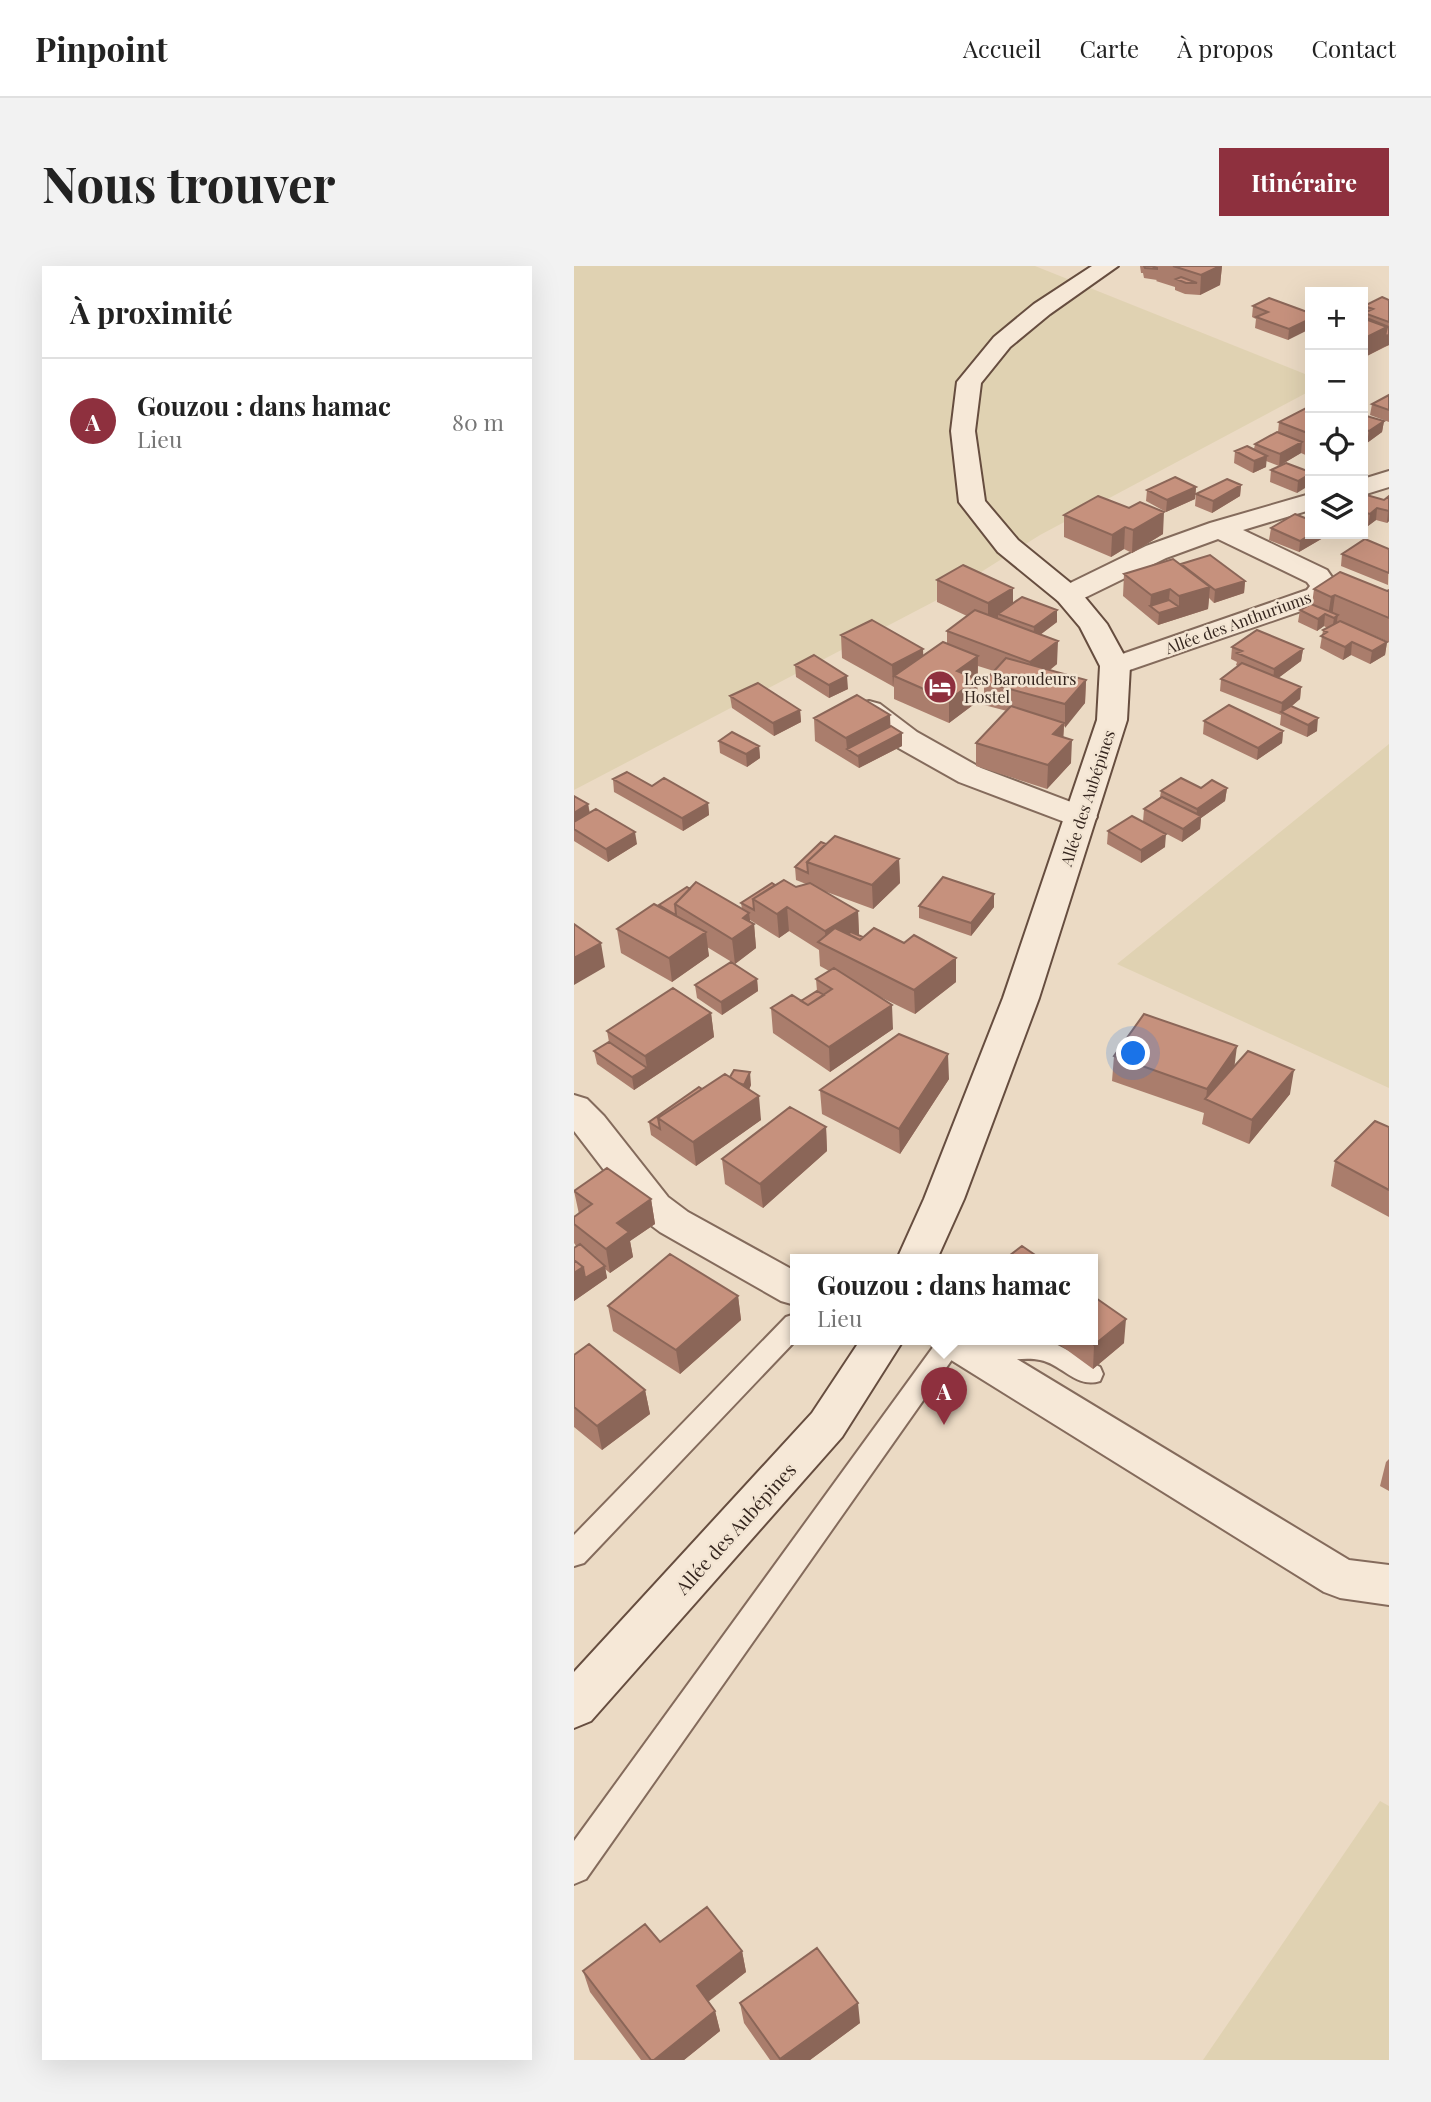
<!DOCTYPE html>
<html lang="fr">
<head>
<meta charset="utf-8">
<style>
  :root { --surface:#fff; --page:#f2f2f2; --text:#222; --muted:#767676; --line:#e0e0e0; --accent:#8e303e }
  body { margin:0; font-family:"Playfair Display",serif; background:var(--page); color:var(--text) }
  .controls { position:absolute; right:21px; top:21px; display:grid; overflow:hidden; border-radius:0px; box-shadow:0 7px 28px #0002 }
  .controls button { width:63px; height:63px; display:grid; place-items:center; padding:0; border:0; border-bottom:2px solid var(--line); background:var(--surface); color:var(--text); font:35px sans-serif }
  .you { position:absolute; left:560px; top:788px; width:24px; height:24px; margin:-18px; border:5px solid #fff; border-radius:50%; background:#1a73e8; box-shadow:0 0 0 10px #1a73e833 }
  .badge { display:grid; place-items:center; width:46px; height:46px; border-radius:50%; background:var(--accent); color:#fff; font-size:23px; font-weight:700 }
  .pin { position:absolute; translate:-50% -58px; filter:drop-shadow(0 2px 4px #0008) }
  .pin::after { content:''; position:absolute; top:37px; width:24px; height:21px; background:inherit; clip-path:polygon(0 0,100% 0,50% 100%) }
  .popup { position:absolute; left:216px; top:988px; width:308px; height:91px; box-sizing:border-box; display:grid; place-content:center; border-radius:0px; background:var(--surface); filter:drop-shadow(0 2px 5px #0005); font-size:23px; white-space:nowrap; color:var(--muted) }
  .popup b { font-size:26px; color:var(--text) }
  .popup::after { content:''; position:absolute; left:50%; top:100%; margin-left:-14px; border:14px solid transparent; border-top-color:var(--surface) }
  .list { margin:0; padding:0; list-style:none }
  h2 { display:flex; justify-content:space-between; align-items:center; height:91px; margin:0; padding:0 28px; font-size:30px }
  h2 small { font-size:23px; font-weight:400; color:var(--muted) }
  .list li { display:grid; grid-template-columns:46px 1fr auto; gap:21px; align-items:center; box-sizing:border-box; height:126px; padding:0 28px; border-top:2px solid var(--line) }
  .list b { display:block; font-size:26px; white-space:nowrap }
  .list p { margin:0; font-size:23px; white-space:nowrap; color:var(--muted) }
  .list em { font-size:23px; font-style:normal; color:var(--muted) }
  .icon { flex:none; width:38px; height:38px; fill:none; stroke:currentColor; stroke-width:2; stroke-linecap:round; stroke-linejoin:round }
  .map { position:relative; flex:none; width:815px; height:1794px; overflow:hidden; border-radius:0px }
  header { display:flex; align-items:center; gap:42px; box-sizing:border-box; height:98px; padding:0 35px; background:var(--surface); border-bottom:2px solid var(--line) }
  header strong { font-size:33px }
  nav { display:flex; gap:38px; margin-inline-start:auto; font-size:24px }
  .intro { display:flex; align-items:center; justify-content:space-between; box-sizing:border-box; height:168px; padding:0 42px }
  h1 { margin:0; font-size:49px }
  .button { padding:18px 32px; border-radius:0px; background:var(--accent); color:#fff; font-size:24px; font-weight:700 }
  main { display:flex; gap:42px; padding:0 42px }
  aside { flex:1; background:var(--surface); border-radius:0px; box-shadow:0 7px 28px #0002 }
  .map>svg:first-child { display:block }
  .farmland { fill:#e0d2b2 }
  .lines { fill:none; stroke-linecap:round; stroke-linejoin:round }
  .lane-casing { stroke:#846b5c; stroke-width:4 }
  .street-casing { stroke:#846b5c; stroke-width:4 }
  .secondary-casing { stroke:#664d3f; stroke-width:4 }
  .lane { fill:#f6e8d7; fill-rule:evenodd }
  .street { fill:#f6e8d7; fill-rule:evenodd }
  .secondary { fill:#f6e8d7; fill-rule:evenodd }
  .wall { fill:#aa7d6c }
  .shaded-wall { fill:#8b6658 }
  .building { fill:#c6917d; stroke:#8b6658; stroke-width:2 }
  .labels { text-anchor:middle; dominant-baseline:central; stroke-width:5; stroke-linejoin:round; paint-order:stroke }
  .far-street-label { font-size:16px; fill:#35261f; stroke:#f3e5d3 }
  .far-poi-label { font-size:16px; fill:#35261f; stroke:#f3e5d3; text-anchor:start }
  .street-label { font-size:19px; fill:#35261f; stroke:#f3e5d3 }
</style>
</head>
<body>
<header>
<strong>Pinpoint</strong>
<nav><a>Accueil</a><a>Carte</a><a>À propos</a><a>Contact</a></nav>
</header>
<div class="intro"><h1>Nous trouver</h1><a class="button">Itinéraire</a></div>
<main>
<aside>
<h2>À proximité<small></small></h2>
<ul class="list">
<li><span class="badge">A</span><div><b>Gouzou : dans hamac</b><p>Lieu</p></div><em>80 m</em></li>
</ul>
</aside>
<div class="map">
<svg width="815" height="1794" viewBox="0 0 815 1794">
  <rect width="100%" height="100%" fill="#ebdac4"/>
  <path class="farmland" d="M0 0H461L736 110V125L466 269 361 335 0 524Z
    M815 478V822L543 698Z
    M806 1535 815 1540V1794H629Z"/>
  <g class="lines">
    <defs>
      <path id="lane" d="M221 1048 223 1073 10 1297 0 1300V1269L212 1051Z
        M365 1073 391 1075 12 1613 0 1618V1575Z
        M472 1073 526 1101 529 1108 526 1115C502 1123 488 1098 466 1094 449 1090 418 1097 400 1098L391 1095 387 1088 391 1081 400 1078Z"/>
      <path id="street" d="M815 205V221L789 229V213Z
        M736 228V244L669 264 753 304 764 320 753 336 541 409 531 406 526 400 531 394 733 324 736 320 733 316 644 273 592 292 504 335 494 337 484 335 480 329 484 323 572 280 636 257Z
        M295 435 306 438 343 466 407 502 518 544 523 551 518 558 507 561 496 558 385 516 321 480 284 450 280 444 284 438Z
        M0 829 13 833 30 850 94 931 114 946 221 1005V1039L207 1035 86 966 66 951 0 865Z
        M355 1073H410L775 1294 815 1299V1339L766 1332 750 1326 361 1084Z"/>
      <path id="secondary" d="M518 0H544L476 48 436 81 407 117 401 165 411 235 444 274 504 323 533 358 556 400 553 454 465 732 390 933 363 993H323L350 933 429 732 523 454 526 400 506 361 484 335 424 286 385 236 377 165 383 116 420 71 460 38Z
        M287 1073H330L268 1171 17 1455 0 1462V1406L238 1147Z"/>
    </defs>
    <use href="#lane" class="lane-casing"/>
    <use href="#street" class="street-casing"/>
    <use href="#secondary" class="secondary-casing"/>
    <use href="#lane" class="lane"/>
    <use href="#street" class="street"/>
    <use href="#secondary" class="secondary"/>
  </g>
  <path class="wall" d="M566 0H648L646 19 626 29 611 28 601 24V21L582 15 583 14 570 12 569 7H567Z
    M815 34V79L789 92 790 40Z
    M679 40 736 47 714 74 681 62 682 53 678 51Z
    M815 129V156L796 149 798 138Z
    M736 142V191L727 187 705 200 692 195V201L679 207 660 197 661 185 680 183 681 178 704 166 705 156Z
    M789 149 810 155 808 166 793 177 789 175Z
    M697 204 736 206 723 227 696 216Z
    M667 219 666 230 638 247 621 240 622 228Z
    M622 221 621 233 592 246 572 235 573 224Z
    M789 228 810 234 815 230V255L813 257 802 254 794 260 789 259Z
    M490 249 589 268 558 287 550 283 537 291 490 271Z
    M697 262 749 272 725 286 695 274Z
    M815 283 814 319 767 300 768 288Z
    M607 299 671 315 670 327 640 337 635 332 634 343 584 359 549 330 550 308Z
    M363 314 439 337 483 344V356L466 369 483 398 476 404 512 414 511 437 490 461 489 471 497 497 473 523 402 500V477L433 445 410 439V416L420 405 404 400 403 436 375 457 320 433V421L268 392 267 369 349 383V390L373 378V365L393 350 363 336Z
    M740 323 813 325 815 324V376L770 357 813 376 811 389 796 398 777 389 769 394 746 382 749 364 753 362 750 360 743 365 724 356 726 344 738 338Z
    M658 381 729 383 727 395 704 412 727 421 726 433 718 440 743 465 733 471 706 459 707 449 646 425 647 413 664 400 662 399 663 396 657 393Z
    M221 399 274 423 255 432 222 411Z
    M156 430 226 444 227 456 200 470 158 442Z
    M240 452 317 460 328 480 285 502 241 475Z
    M630 455 709 465 708 477 683 494 629 468Z
    M145 475 185 480 186 492 173 501 146 487Z
    M39 513 134 537 135 549 109 565 40 526Z
    M627 522H653L651 535 627 552 626 563 608 576 576 559 591 581 567 597 533 578 534 565 569 556 570 543 586 531 587 525Z
    M0 530 14 538 16 547 63 578 34 596 0 575Z
    M252 578 325 593 326 617 299 643 250 625 284 645 285 669 382 716 341 748 300 728 319 763 256 806 199 767 197 742 227 735 243 725 242 713 255 705 246 700 245 684 215 665 205 672 176 654V656L180 658 182 682 161 698 133 681 135 690 98 716 47 687 43 663 85 641V639L113 621 168 643 167 637 201 619 222 621 232 618 222 614 221 601Z
    M420 628V641L397 670 345 652V640Z
    M183 713 184 725 148 749 123 732 121 719Z
    M137 747 140 771 60 824 23 798 20 785 35 776 33 765Z
    M540 790 661 799 716 828 675 878 628 858 630 847 538 815Z
    M156 811 177 819 175 824 187 854 122 900 77 869 75 856 128 823Z
    M375 813 326 888 248 848 246 824Z
    M252 861 253 885 189 942 151 918 148 893Z
    M815 861V951L757 920 761 895Z
    M0 925 77 933 81 958 56 975 59 991 36 1007 31 1003 33 1012 0 1035V982L2 980 0 977V951L5 948Z
    M164 1030 167 1054 106 1108 39 1065 34 1040Z
    M478 1073H519L550 1077 519 1103Z
    M0 1089 71 1124 76 1148 28 1184 0 1161Z
    M815 1193V1225L806 1220 812 1196Z
    M86 1676 168 1685 172 1706 134 1736 141 1745 146 1765 110 1794H67L16 1726 9 1705Z
    M166 1737 286 1757 236 1794H196L170 1757Z"/>
  <path class="shaded-wall" d="M646 0H648L646 19 626 29 627 9Z
    M736 53V63L714 74 715 63Z
    M813 61 810 81 789 92V73Z
    M815 69V79L810 81 811 70Z
    M810 155 808 166 793 177 795 165Z
    M728 176 727 187 705 200 706 188Z
    M693 190 692 201 679 207 680 195Z
    M736 208V219L723 227 724 215Z
    M667 219 666 230 638 247 639 235Z
    M622 221 621 233 592 246 593 234Z
    M803 242 802 254 794 260 796 248Z
    M814 245H815V255L813 257Z
    M590 246 589 268 558 287 559 264Z
    M551 261 550 283 537 291 538 269Z
    M737 268H749V272L725 286 726 275Z
    M671 315 670 327 640 337 641 324Z
    M636 321 634 343 584 359 585 347 576 340 577 329 596 323 594 344 605 341V330Z
    M439 322V345L424 348V353L414 360V337Z
    M761 329 758 351 754 350 757 331Z
    M483 344V356L459 374 460 361Z
    M751 348 750 360 743 365 744 353Z
    M764 349 762 361 758 364 760 352Z
    M484 375 483 398 456 419V396Z
    M778 376 777 389 769 394 771 381Z
    M813 376 811 389 796 398 798 385Z
    M349 383 350 406 320 410 319 422 318 399Z
    M729 383 727 395 699 416 700 403Z
    M404 390 403 436 375 457V434L383 405Z
    M273 410 274 423 255 432V419Z
    M512 414 511 437 491 462V438Z
    M727 421 726 433 709 447 707 446V449L708 437Z
    M226 444 227 456 200 470 199 457Z
    M316 449 317 473 328 467V480L285 502 284 490 273 483 272 472Z
    M744 452 743 465 733 471 734 459Z
    M490 457 489 480 479 468Z
    M709 465 708 477 683 494 684 482Z
    M498 474 497 497 473 523 474 499Z
    M185 480 186 492 173 501 172 488Z
    M653 522 651 535 627 552 626 563 608 576 609 563 622 554 623 543Z
    M134 537 135 549 109 565 108 552Z
    M14 538 16 551 0 561V547Z
    M61 566 63 578 34 596 32 583Z
    M592 568 591 581 567 597V584Z
    M325 593 326 617 299 643 298 619Z
    M420 628V641L397 670V657Z
    M213 641 215 665 205 672 203 648Z
    M284 645 285 669 252 680 251 665Z
    M175 647 177 661 180 658 182 682 161 698 158 673 169 652Z
    M132 666 135 690 98 716 95 692Z
    M27 677 31 701 0 719V692Z
    M382 692V716L341 748 340 724Z
    M183 713 184 725 148 749 147 736Z
    M318 739 319 763 256 806 255 781Z
    M137 747 140 771 60 824 58 811 73 802 71 790Z
    M663 780 660 804 632 834 633 823Z
    M374 788 375 813 326 888 325 863Z
    M720 804 716 828 675 878 678 854Z
    M176 806 177 819 171 832 170 819Z
    M185 830 187 854 122 900 119 876Z
    M252 861 253 885 189 942 186 918Z
    M77 933 81 958 56 975 59 991 36 1007 32 983 43 957Z
    M31 1000 33 1012 0 1035V1007L9 1001Z
    M164 1030 167 1054 106 1108 102 1084Z
    M552 1053 550 1077 519 1103 520 1079Z
    M71 1124 76 1148 28 1184 23 1160Z
    M168 1685 172 1706 127 1741 123 1720Z
    M284 1737 286 1757 236 1794H206Z
    M141 1745 146 1765 110 1794H80Z"/>
  <path class="building" d="M570 0H578L583 2V3L571 2Z
    M599 0H646L627 9Z
    M607 11 623 17H612L602 13Z
    M808 31 815 34V56L790 47 799 43 790 40Z
    M695 32 736 47V53L715 63 682 51 694 46 679 40Z
    M789 52 813 61 789 73Z
    M795 53 815 61V69L811 70 813 61 794 54Z
    M815 129V144L798 138Z
    M734 141 736 142V168L705 156Z
    M789 149 810 155 795 165 789 163Z
    M703 166 728 176 706 188 681 178Z
    M673 180 693 190 680 195 661 185Z
    M712 197 736 206V208L724 215 697 204Z
    M601 211 622 221 593 234 573 224Z
    M653 213 667 219 639 235 622 228Z
    M789 228 810 234 815 230V245L803 242 796 248 789 246Z
    M524 230 555 242 566 236 590 246 559 264 551 261 538 269 490 249Z
    M721 248 736 254V268H737L726 275 697 262Z
    M791 273 815 283V307L768 288Z
    M636 289 671 315 641 324 607 298Z
    M599 293 636 321 605 330 596 323 577 329 550 308Z
    M389 299 439 322 414 337 363 314Z
    M766 306 813 325 815 324V352L761 329 757 331 740 323Z
    M448 331 483 344 460 361 424 348Z
    M595 334 605 341 585 347 576 340Z
    M737 338 764 349 760 352 751 348 744 353 726 344Z
    M401 344 484 375 456 396 373 365Z
    M298 354 349 383 318 399 267 369Z
    M766 355 813 376 798 385 778 376 771 381 747 370 753 366 749 364Z
    M683 364 729 383 700 403 663 387 668 385 658 381Z
    M369 376 404 390 383 405 403 413 375 434 320 410Z
    M240 389 273 410 255 419 221 399Z
    M432 392 512 414 491 438 410 416Z
    M668 397 727 421 708 437 647 413Z
    M184 417 226 444 199 457 156 430Z
    M283 429 316 449 272 472 240 452Z
    M655 439 709 465 684 482 630 455Z
    M437 440 490 457 479 468 498 474 474 499 402 477Z
    M717 440 744 452 734 459 707 446Z
    M317 460 328 467 284 490 273 483Z
    M158 466 185 480 172 488 145 475Z
    M53 506 78 520 90 512 134 537 108 552 39 513Z
    M607 512 627 522 638 514 653 522 623 543 587 525Z
    M0 530 14 538 0 547Z
    M588 531 627 550 609 563 570 543Z
    M22 543 61 566 32 583 0 563V556Z
    M558 550 592 568 567 584 534 565Z
    M261 570 325 593 298 619 233 596Z
    M247 576 252 578 233 596 234 607 221 601Z
    M369 611 420 628 397 657 345 640Z
    M210 614 222 621 236 617 284 645 251 665 213 641 203 648 179 633Z
    M122 616 175 647 169 652 180 658 158 673 101 638Z
    M198 617 201 619 179 633 180 644 167 637Z
    M113 621 116 623 101 638 102 649 85 639Z
    M80 638 132 666 95 692 43 663Z
    M0 658 27 677 0 692Z
    M261 662 286 674 300 662 330 677 340 669 382 692 340 724 244 676Z
    M277 666 289 671 286 674 274 668Z
    M157 696 183 713 147 736 121 719Z
    M260 702 318 739 255 781 197 742 218 729 234 739 258 723 242 713Z
    M99 722 137 747 71 790 33 765Z
    M243 725 250 729 234 739 227 735Z
    M570 748 663 780 633 823 540 790Z
    M325 768 374 788 325 863 246 824Z
    M35 776 73 802 58 811 20 785Z
    M674 785 720 804 678 854 631 833Z
    M160 804 176 806 170 819 165 817 156 811Z
    M151 808 185 830 119 876 84 852Z
    M125 821 128 823 84 852 86 863 75 856Z
    M216 841 252 861 186 918 148 893Z
    M801 855 815 861V924L761 895Z
    M33 902 77 933 43 957 55 966 32 983 0 958V951L18 938 0 925Z
    M6 978 31 1000 11 1012 9 1001 0 994V982Z
    M448 980 467 993H431Z
    M96 988 164 1030 102 1084 34 1040Z
    M0 994 9 1001 0 1007Z
    M519 1030 552 1053 520 1079 513 1073H519Z
    M15 1078 71 1124 23 1160 0 1141V1089Z
    M133 1641 168 1685 123 1720 141 1745 80 1794H77L9 1705 71 1658 86 1676Z
    M243 1682 284 1737 206 1793 166 1737Z"/>
  <defs>
    <symbol id="hotel-disc" viewBox="-11 -11 22 22"><circle r="9.5" fill="#8e303e" stroke="#f3e5d3"/><path d="M-6-4.5h1.5V1H6V5H4.5V3h-9V5H-6ZM-4 0a1.8 1.8 0 1 1 3.6 0ZM.5 0V-2.5h3Q6-2.5 6 0Z" fill="#fff"/></symbol>
  </defs>
  <g fill-rule="evenodd">
    <use href="#hotel-disc" x="347" y="402" width="38" height="38"/>
  </g>
  <g class="labels">
    <g class="far-street-label">
      <text transform="translate(664 356) rotate(-20)">Allée des Anthuriums</text>
      <text transform="translate(513 532) rotate(-72)">Allée des Aubépines</text>
    </g>
    <g class="far-poi-label">
      <text x="390" y="412">Les Baroudeurs<tspan x="390" dy="18">Hostel</tspan></text>
    </g>
    <g class="street-label">
      <text transform="translate(161 1262) rotate(-48)">Allée des Aubépines</text>
    </g>
  </g>
</svg>
<div class="controls">
<button>+</button>
<button>−</button>
<button><svg class="icon" aria-label="locate" viewBox="0 0 24 24"><circle cx="12" cy="12" r="6"/><path d="M12 2v4M12 18v4M2 12h4M18 12h4"/></svg></button>
<button><svg class="icon" aria-label="layers" viewBox="0 0 24 24"><path d="M12 4l9 5-9 5-9-5zM3 14l9 5 9-5"/></svg></button>
</div>
<div class="you"></div>
<div class="pin badge" style="left:370px;top:1159px">A</div>
<div class="popup"><b>Gouzou : dans hamac</b>Lieu</div>
</div>
</main>
</body>
</html>
